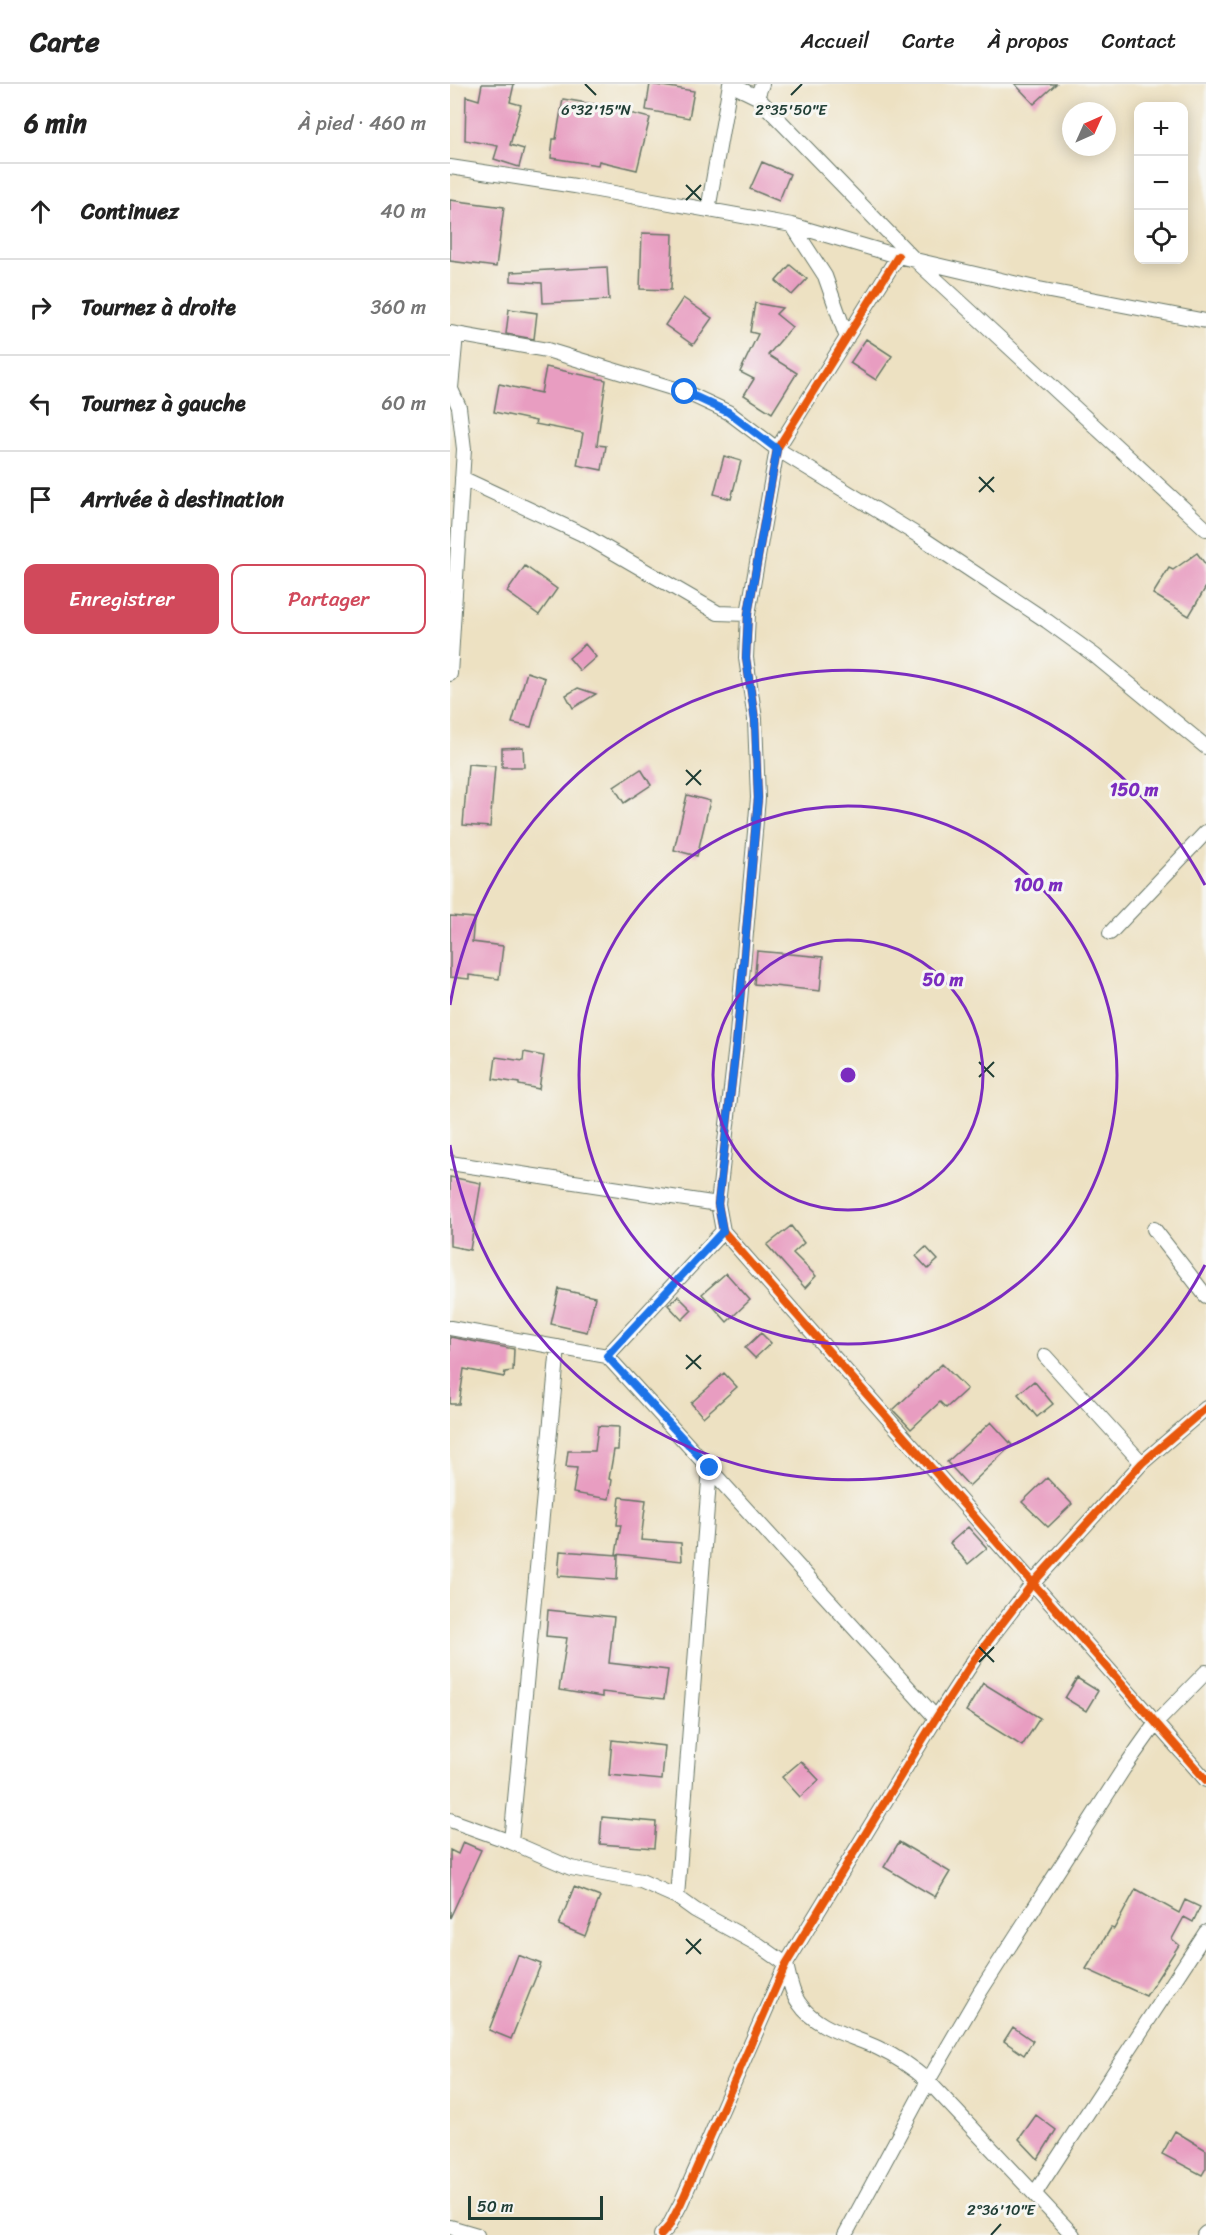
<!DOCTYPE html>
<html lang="fr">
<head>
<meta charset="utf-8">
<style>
  :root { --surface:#fff; --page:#f6f6f6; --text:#222; --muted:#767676; --line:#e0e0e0; --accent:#d1495b }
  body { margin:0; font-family:Sriracha,sans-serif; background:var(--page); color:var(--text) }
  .controls { position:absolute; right:18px; top:18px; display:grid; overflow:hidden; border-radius:12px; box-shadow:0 3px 15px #0003 }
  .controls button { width:54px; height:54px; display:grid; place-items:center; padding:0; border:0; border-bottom:2px solid var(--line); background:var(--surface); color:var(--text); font:30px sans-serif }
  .compass { position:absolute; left:612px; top:18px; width:54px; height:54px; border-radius:50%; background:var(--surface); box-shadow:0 3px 15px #0003; rotate:45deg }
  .scale { position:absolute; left:18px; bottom:15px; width:135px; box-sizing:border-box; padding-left:6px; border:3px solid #1f3d34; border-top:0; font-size:16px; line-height:21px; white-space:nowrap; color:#1f3d34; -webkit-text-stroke:4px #f6f6f2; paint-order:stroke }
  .stop { position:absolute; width:18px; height:18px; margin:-14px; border:4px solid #1a73e8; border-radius:50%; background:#fff }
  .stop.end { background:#1a73e8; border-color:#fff; box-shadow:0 2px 6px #0008 }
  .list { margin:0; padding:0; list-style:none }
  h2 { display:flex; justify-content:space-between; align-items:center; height:78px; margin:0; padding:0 24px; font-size:26px }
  h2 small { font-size:20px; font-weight:400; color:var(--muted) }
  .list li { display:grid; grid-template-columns:39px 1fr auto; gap:18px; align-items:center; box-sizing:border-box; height:96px; padding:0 24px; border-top:2px solid var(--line) }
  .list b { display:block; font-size:22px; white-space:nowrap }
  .list em { font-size:20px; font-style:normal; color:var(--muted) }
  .actions { display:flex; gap:12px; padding:18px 24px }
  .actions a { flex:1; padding:14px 0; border:2px solid var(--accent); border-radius:12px; text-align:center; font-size:21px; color:var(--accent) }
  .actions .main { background:var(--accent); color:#fff }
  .icon { flex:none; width:33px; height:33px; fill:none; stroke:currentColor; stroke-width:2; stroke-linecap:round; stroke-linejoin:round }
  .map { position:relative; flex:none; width:756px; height:2151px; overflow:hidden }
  header { display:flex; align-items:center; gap:36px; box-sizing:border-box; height:84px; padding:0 30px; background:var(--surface); border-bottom:2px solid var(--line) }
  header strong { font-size:28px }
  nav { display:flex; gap:33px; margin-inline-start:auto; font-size:21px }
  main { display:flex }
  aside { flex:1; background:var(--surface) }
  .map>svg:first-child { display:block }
  .building { fill:#e89dc1 }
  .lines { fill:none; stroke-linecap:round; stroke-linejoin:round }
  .street-casing { stroke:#677666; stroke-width:16 }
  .street { stroke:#fff; stroke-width:14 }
  .cycleway-casing { stroke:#f6f6f2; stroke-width:11 }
  .cycleway { stroke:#e8590c; stroke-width:8 }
  .route { stroke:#1a73e8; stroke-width:8 }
  .ticks { fill:none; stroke:#1f3d34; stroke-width:2 }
  .ring { fill:none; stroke:#7b2cbf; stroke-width:3 }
  .ticks-label { font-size:15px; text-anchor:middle; fill:#1f3d34; stroke:#f6f6f2; stroke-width:6; stroke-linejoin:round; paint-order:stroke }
  .centre { fill:#7b2cbf; stroke:#f6f6f2; stroke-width:3 }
  .ring-label { font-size:18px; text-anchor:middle; font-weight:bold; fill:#7b2cbf; stroke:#f6f6f2; stroke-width:6; stroke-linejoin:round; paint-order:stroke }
</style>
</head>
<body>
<header>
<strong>Carte</strong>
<nav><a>Accueil</a><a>Carte</a><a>À propos</a><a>Contact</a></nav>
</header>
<main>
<aside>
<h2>6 min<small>À pied · 460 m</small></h2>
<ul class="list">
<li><svg class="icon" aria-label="ahead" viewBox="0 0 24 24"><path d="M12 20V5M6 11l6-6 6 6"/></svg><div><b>Continuez</b></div><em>40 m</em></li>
<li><svg class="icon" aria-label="right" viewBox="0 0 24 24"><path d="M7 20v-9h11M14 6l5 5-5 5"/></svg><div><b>Tournez à droite</b></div><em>360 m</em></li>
<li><svg class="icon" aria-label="left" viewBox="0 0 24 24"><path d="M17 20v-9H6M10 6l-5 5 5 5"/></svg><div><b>Tournez à gauche</b></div><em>60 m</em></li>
<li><svg class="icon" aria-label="arrive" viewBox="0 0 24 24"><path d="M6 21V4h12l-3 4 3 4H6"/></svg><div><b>Arrivée à destination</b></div></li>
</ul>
<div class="actions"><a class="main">Enregistrer</a><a>Partager</a></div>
</aside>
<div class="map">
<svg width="756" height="2151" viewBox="0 0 756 2151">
  <rect width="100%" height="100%" fill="#f6f6f2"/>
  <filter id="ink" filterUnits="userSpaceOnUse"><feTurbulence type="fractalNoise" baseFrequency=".0167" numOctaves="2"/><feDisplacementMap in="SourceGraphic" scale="12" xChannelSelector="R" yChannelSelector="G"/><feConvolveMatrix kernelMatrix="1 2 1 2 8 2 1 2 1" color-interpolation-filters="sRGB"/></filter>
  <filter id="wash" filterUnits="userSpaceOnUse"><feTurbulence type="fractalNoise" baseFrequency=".008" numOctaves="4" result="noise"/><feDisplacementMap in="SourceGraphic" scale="24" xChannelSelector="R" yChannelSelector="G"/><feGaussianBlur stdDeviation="1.35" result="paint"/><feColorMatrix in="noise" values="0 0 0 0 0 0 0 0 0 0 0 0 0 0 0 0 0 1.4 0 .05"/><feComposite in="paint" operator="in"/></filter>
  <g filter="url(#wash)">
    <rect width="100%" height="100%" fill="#ede1c2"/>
    <g id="blocks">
      <path class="building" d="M32 0H64L60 18 71 21 60 61 74 65 69 83 44 75 48 62 15 56 16 12 29 16Z
        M200 0 244 7 239 34 196 26Z
        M565 0H606L584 20Z
        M113 15 167 24V26L200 34 187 86 149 77 148 81 101 74 103 55H106Z
        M312 78 340 90 329 117 300 105Z
        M0 116 54 123 46 183 0 177Z
        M192 149 223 150 221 206 190 205Z
        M340 181 357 195 342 211 326 197Z
        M157 183 159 216 93 219 92 199 61 197V188Z
        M233 214 262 234 243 261 215 241Z
        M305 219 332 224 326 230 342 243 318 271 347 289 322 329 294 311 304 295 290 288 308 250 300 248Z
        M59 225 87 229 84 255 56 250Z
        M416 255 442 272 426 296 400 279Z
        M96 283 156 296 147 361 156 362 152 386 127 381 133 349 85 340 86 337 44 328 49 300 91 309Z
        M274 372 291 377 281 415 264 410Z
        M747 469 756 481V503L739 532 703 510 719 484 723 486Z
        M75 482 107 505 89 531 57 508Z
        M135 560 146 573 130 587 119 574Z
        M77 588 95 594 81 643 62 639Z
        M128 604 146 610 123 624 116 611Z
        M73 663 74 683H52V664Z
        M18 680 45 682 40 743 13 741Z
        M191 685 201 701 174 719 164 703Z
        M237 711 260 717 247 772 224 766Z
        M0 832 24 834 22 858 53 862 49 895 19 891V895L0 893Z
        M307 867 373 873 370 907 304 900Z
        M74 968 94 972 89 1005 69 1001V999L43 995 46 973 73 977Z
        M0 1093 31 1099 20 1166 0 1162Z
        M341 1142 354 1159 343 1169 366 1192 355 1204 317 1161Z
        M476 1163 488 1176 478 1185 466 1172Z
        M276 1189 300 1216 277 1238 252 1210Z
        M109 1205 145 1213 137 1248 101 1240Z
        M228 1212 242 1226 232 1236 218 1221Z
        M311 1249 321 1259 305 1274 295 1264Z
        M0 1253 64 1265 63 1287 55 1288 54 1293 14 1285 9 1320H0Z
        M492 1280 517 1305 496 1324 490 1318 461 1345 443 1326Z
        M274 1289 287 1303 253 1333 241 1319Z
        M584 1297 603 1320 587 1333 568 1310Z
        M541 1338 562 1361 519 1402 497 1378Z
        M148 1342 169 1343 168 1366H164L159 1395 162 1396 159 1415 123 1409 127 1384 116 1383 118 1367H145Z
        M597 1394 622 1420 598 1443 572 1418Z
        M170 1413 196 1416 191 1456 231 1459 232 1477 166 1470 171 1441H167Z
        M518 1443 537 1464 518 1480 500 1459Z
        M110 1467 168 1471 167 1496 108 1492Z
        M98 1526 164 1533 159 1579 218 1586 214 1615 152 1608V1613L109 1606 117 1554 96 1552Z
        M627 1594 648 1607 636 1627 615 1614Z
        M533 1599 590 1634 572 1662 516 1627Z
        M162 1656 215 1662 212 1696 159 1691Z
        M351 1677 369 1696 350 1713 332 1693Z
        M152 1733 206 1738 204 1764 150 1760Z
        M13 1758 31 1766 0 1834V1766L8 1770Z
        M449 1758 500 1788 485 1813 434 1783Z
        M124 1803 150 1813 135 1852 109 1841Z
        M686 1805 729 1829 735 1816 750 1823 743 1838 734 1833 722 1855 729 1861 696 1912 636 1885 661 1844 664 1845Z
        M68 1871 91 1880 61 1955 39 1946Z
        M563 1943 583 1957 574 1971 554 1957Z
        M586 2031 606 2046 588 2075 569 2055Z
        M725 2047 756 2066V2084L752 2091 712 2070Z"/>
    </g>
  </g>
  <g filter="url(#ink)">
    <use href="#blocks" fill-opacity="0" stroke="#677666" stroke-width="1.5"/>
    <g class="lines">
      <defs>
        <path id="street" d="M280 0 307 13
          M312 0 307 13 464 175 756 445
          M0 83 125 102 342 141 448 172 589 205 756 237
          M258 126 280 0
          M342 141 375 192 397 254
          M448 172 327 365 298 530 296 574 305 635 308 714 286 961 268 1120 273 1147 756 1696
          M0 249 97 266 235 308 278 328 327 365 469 452 597 537 644 571 756 663
          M0 303 9 323 14 365 0 590
          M1 304 6 250
          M12 394 132 450 268 529 298 530
          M660 849 756 748
          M0 1079 268 1120
          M704 1145 756 1212
          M0 1244 157 1272 486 1634
          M157 1272 273 1147
          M595 1272 692 1379
          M0 1736 61 1758 121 1784 191 1797 227 1813 245 1826 309 1861 336 1880C339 1893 341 1908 349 1919 367 1946 401 1951 428 1964 447 1973 462 1983 478 1997L623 2151
          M61 1758 108 1263
          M227 1813 260 1384
          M585 2109 756 1848
          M0 2143 27 2151
          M211 2151 219 2142 231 2119 336 1880 486 1634 524 1576 583 1499 692 1379 756 1324
          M395 2151 478 1997 530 1908 674 1684 706 1639 756 1588
          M754 2151 756 2149"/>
      </defs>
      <use href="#street" class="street-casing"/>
      <use href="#street" class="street"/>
      <defs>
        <path id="cycleway" d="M448 172 327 365 298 530 296 574 305 635 308 714 286 961 268 1120 273 1147 756 1696
          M211 2151 219 2142 231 2119 336 1880 486 1634 524 1576 583 1499 692 1379 756 1324"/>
      </defs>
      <use href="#cycleway" class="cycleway-casing"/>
      <use href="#cycleway" class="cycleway"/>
    </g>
  </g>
  <g class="lines" filter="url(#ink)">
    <path class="route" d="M235 308 278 328 327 365 298 530 296 574 305 636 308 714 286 961 268 1120 273 1147 157 1272 260 1384"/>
  </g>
  <path class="ticks" d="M135 0 146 11M341 11 352 0M236 101 251 116M236 116 251 101M529 393 544 408M529 408 544 393M236 686 251 701M236 701 251 686M529 978 544 993M529 993 544 978M236 1271 251 1285M236 1285 251 1271M529 1563 544 1578M529 1578 544 1563M236 1855 251 1870M236 1870 251 1855M541 2151 551 2140"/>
  <g class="ring">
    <circle cx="398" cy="991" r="135"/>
    <circle cx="398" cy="991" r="269"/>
    <path d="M755 1181A404 404 0 0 1 0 1061M0 921A404 404 0 0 1 755 801"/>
  </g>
  <g class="ticks-label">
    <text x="146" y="31">6°32'15"N</text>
    <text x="341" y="31">2°35'50"E</text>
    <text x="551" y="2131">2°36'10"E</text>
  </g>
  <circle cx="398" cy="991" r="9" class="centre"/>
  <g class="ring-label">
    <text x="684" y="712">150 m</text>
    <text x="588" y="807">100 m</text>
    <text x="493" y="902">50 m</text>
  </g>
</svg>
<div class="controls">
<button>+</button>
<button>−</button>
<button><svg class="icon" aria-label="locate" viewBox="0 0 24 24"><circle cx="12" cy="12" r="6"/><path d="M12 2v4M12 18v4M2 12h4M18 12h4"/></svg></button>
</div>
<svg class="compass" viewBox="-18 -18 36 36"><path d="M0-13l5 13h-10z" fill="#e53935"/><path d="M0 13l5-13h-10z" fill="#767676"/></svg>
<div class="scale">50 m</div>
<div class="stop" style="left:235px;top:308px"></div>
<div class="stop end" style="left:260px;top:1384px"></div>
</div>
</main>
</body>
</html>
